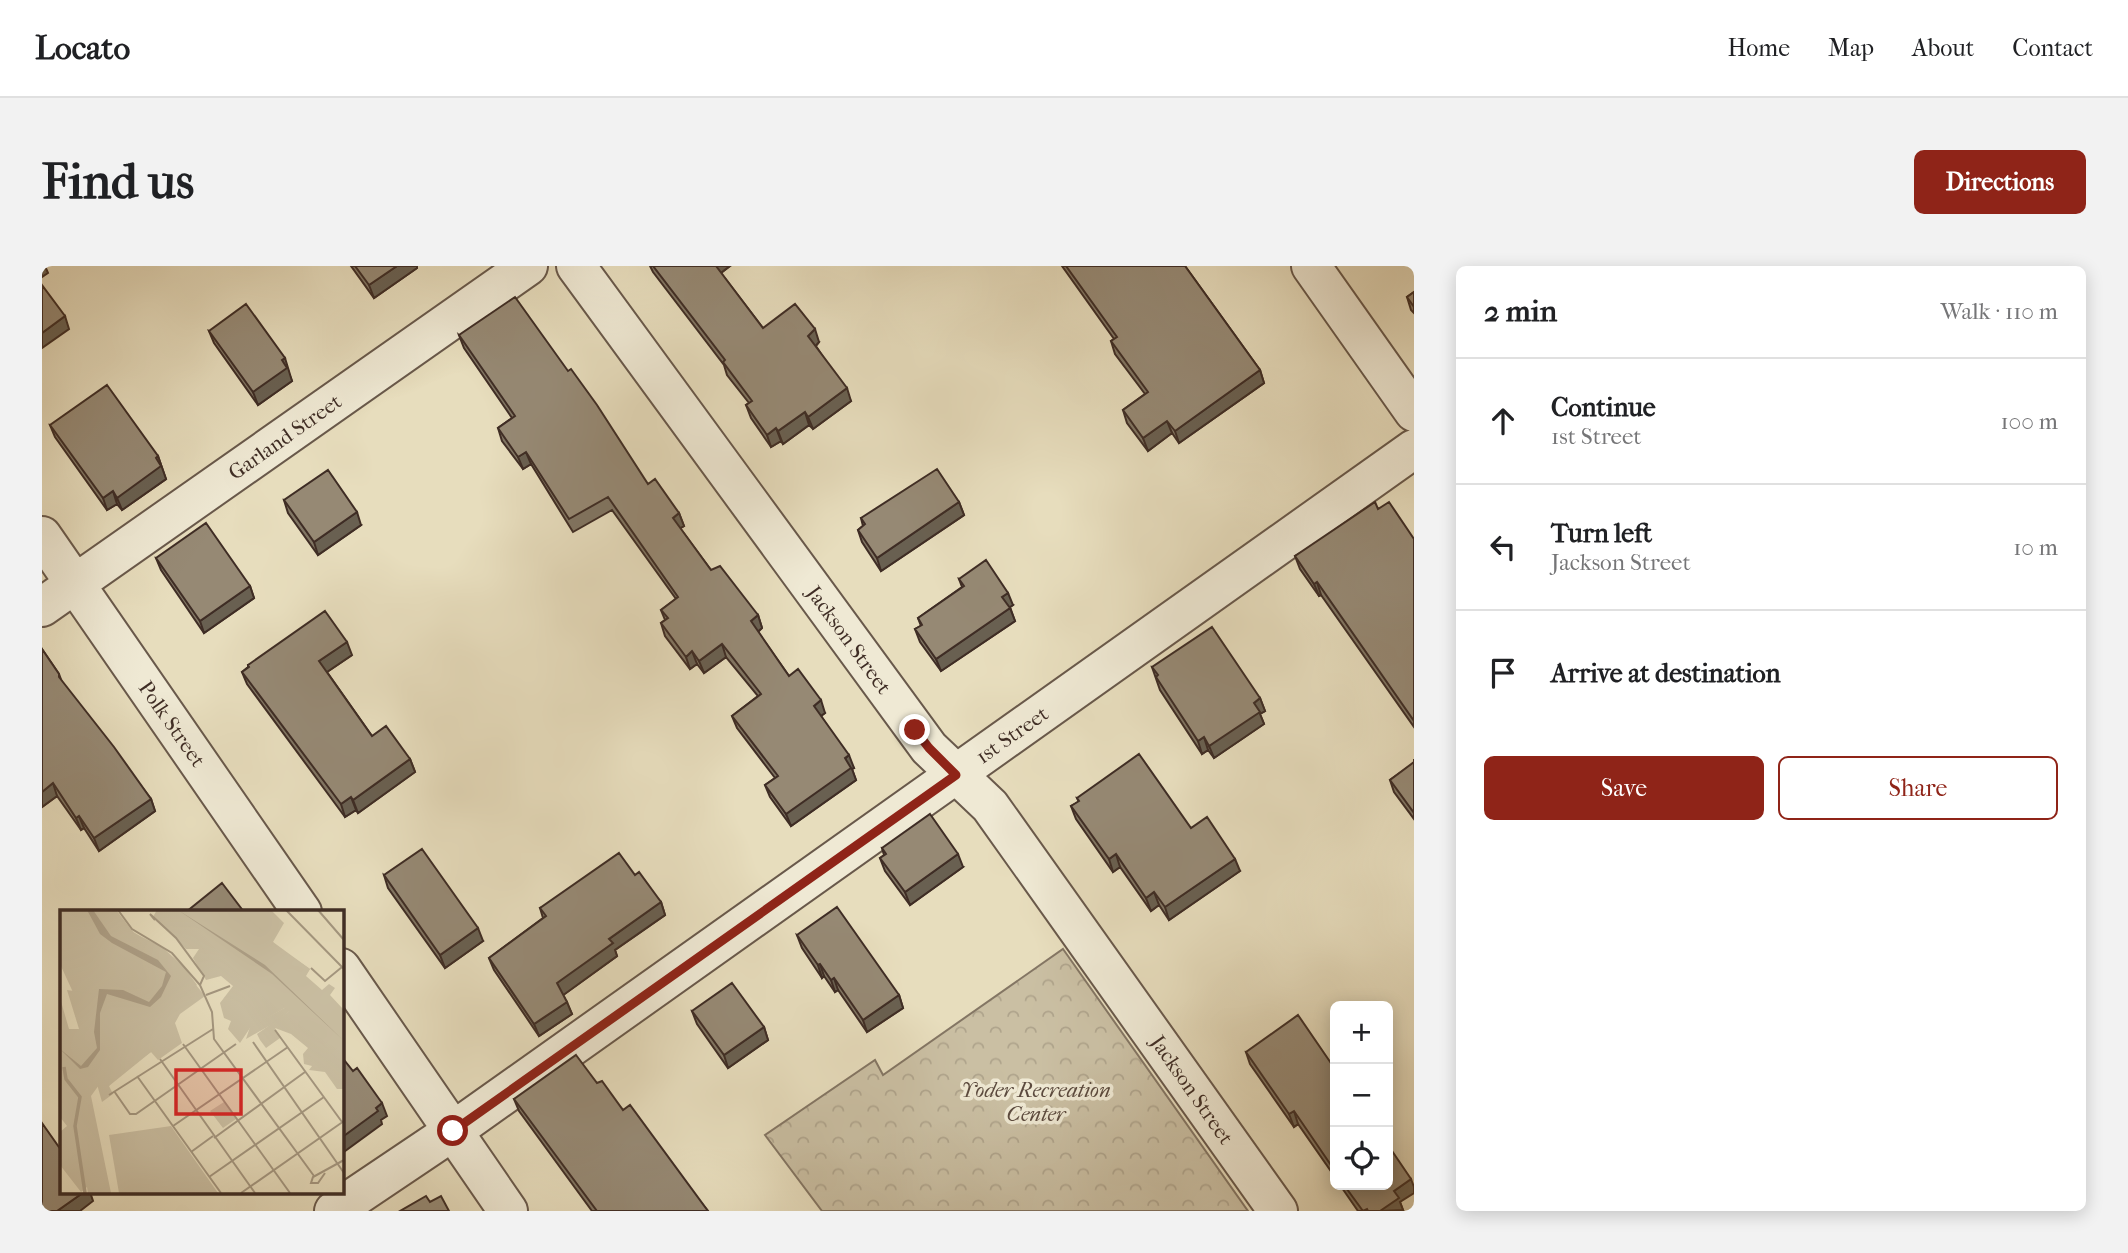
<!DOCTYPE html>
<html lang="en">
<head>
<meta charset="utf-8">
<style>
  :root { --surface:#fff; --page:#f2f2f2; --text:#202124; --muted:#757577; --line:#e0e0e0; --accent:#8f2418 }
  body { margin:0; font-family:"IM FELL French Canon",serif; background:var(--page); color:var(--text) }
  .controls { position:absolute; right:21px; bottom:21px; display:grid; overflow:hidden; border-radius:10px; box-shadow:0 4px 18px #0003 }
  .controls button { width:63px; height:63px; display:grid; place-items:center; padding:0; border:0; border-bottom:2px solid var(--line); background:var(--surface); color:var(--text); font:35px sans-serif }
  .stop { position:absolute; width:21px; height:21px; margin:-16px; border:5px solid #8f2418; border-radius:50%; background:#fff }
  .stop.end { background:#8f2418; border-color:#fff; box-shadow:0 2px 7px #0008 }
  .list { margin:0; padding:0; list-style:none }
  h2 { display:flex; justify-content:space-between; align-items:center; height:91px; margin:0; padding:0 28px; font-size:30px }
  h2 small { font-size:23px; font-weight:400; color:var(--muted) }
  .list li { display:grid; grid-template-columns:46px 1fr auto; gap:21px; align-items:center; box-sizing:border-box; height:126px; padding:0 28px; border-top:2px solid var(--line) }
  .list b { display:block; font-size:26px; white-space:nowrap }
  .list p { margin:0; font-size:23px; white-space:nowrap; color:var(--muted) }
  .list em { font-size:23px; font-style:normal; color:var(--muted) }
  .actions { display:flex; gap:14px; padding:21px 28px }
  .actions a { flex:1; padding:16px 0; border:2px solid var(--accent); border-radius:10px; text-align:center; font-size:24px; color:var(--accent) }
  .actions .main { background:var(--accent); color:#fff }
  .icon { flex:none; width:38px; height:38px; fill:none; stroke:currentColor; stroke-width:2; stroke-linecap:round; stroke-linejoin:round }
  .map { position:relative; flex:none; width:1372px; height:945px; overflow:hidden; border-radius:10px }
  header { display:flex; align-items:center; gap:42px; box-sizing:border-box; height:98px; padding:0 35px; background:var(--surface); border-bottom:2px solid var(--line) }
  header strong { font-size:33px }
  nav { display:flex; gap:38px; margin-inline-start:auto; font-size:24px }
  .intro { display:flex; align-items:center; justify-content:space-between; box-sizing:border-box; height:168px; padding:0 42px }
  h1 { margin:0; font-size:49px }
  .button { padding:18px 32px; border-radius:10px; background:var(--accent); color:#fff; font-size:24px; font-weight:700 }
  main { display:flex; gap:42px; padding:0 42px }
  aside { flex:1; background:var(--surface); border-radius:10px; box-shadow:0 4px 18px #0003 }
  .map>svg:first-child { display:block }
  .park { fill:url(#park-crowns); stroke:#847664; stroke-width:2 }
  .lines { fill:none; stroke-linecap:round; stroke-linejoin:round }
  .minor-casing { stroke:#69594b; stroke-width:42 }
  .minor { stroke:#efe9d4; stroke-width:38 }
  .wall { fill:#817664; stroke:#3f2d25; stroke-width:2 }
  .shaded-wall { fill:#696051; stroke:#3f2d25; stroke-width:2 }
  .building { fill:#968974; stroke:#3f2d25; stroke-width:2 }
  .route { stroke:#8f2418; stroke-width:9 }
  .labels { text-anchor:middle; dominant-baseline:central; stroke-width:7; stroke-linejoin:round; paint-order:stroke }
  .street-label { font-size:21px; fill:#3f2d25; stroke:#efe9d4 }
  .park-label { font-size:21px; font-style:italic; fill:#5b4a3e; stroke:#efe9d4 }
  .inset-river { fill:none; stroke:#aea189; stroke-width:3.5 }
  .inset-road { fill:none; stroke:#a49780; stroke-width:2 }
  .view { fill:#d62828; fill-opacity:0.15; stroke:#d62828; stroke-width:3.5 }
  .inset-edge { fill:none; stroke:#3f2d25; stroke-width:3.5 }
</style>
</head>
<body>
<header>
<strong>Locato</strong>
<nav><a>Home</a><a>Map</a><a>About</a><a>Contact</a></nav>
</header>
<div class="intro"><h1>Find us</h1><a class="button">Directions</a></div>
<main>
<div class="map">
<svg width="1372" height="945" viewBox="0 0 1372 945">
  <defs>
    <pattern id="park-crowns" width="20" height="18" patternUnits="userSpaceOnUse" patternTransform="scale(1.75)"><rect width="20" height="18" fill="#cabfa3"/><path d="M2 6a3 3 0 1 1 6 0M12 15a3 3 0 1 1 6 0" fill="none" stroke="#afa48c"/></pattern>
  </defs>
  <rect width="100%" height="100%" fill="#e7ddbd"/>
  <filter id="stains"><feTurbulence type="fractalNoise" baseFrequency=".00286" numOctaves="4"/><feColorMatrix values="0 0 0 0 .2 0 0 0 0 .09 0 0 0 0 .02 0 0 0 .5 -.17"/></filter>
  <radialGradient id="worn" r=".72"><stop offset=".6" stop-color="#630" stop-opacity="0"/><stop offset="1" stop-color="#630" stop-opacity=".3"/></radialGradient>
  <path class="park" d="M1021 683 1206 945H780L723 869 833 794 841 809Z"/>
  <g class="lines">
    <defs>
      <path id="minor" d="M534 0 887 482 948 540 1236 945
        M1269 0 1372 146
        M0 270 260 646
        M0 341 486 0
        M299 702 466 945
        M292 945 411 865 1372 183"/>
    </defs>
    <use href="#minor" class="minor-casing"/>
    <use href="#minor" class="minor"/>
  </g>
  <path class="wall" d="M309 0H375V2L332 32Z
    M608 0H688L679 7 721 62 777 76 774 80 809 135 771 163 767 159 741 178 739 175 729 181 709 152 704 139 707 137 685 109 682 99 611 6Z
    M1020 0H1143L1218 104 1222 117 1137 177 1130 167 1106 185 1085 157 1081 144 1103 128 1073 88 1069 75 1072 73Z
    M1372 26V47L1369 44 1365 31Z
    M167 65 247 105H246L250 115 216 139 172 77Z
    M417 69 606 218 637 247 642 260 638 262 669 304 716 349 720 362 716 366 747 410 783 447 779 450 812 502 810 503 814 514 749 560 728 531 723 519 733 512 695 462 690 450 716 430 684 391 662 407 655 398 648 403 623 370 619 357 623 354 619 344 634 333 570 244 531 266 489 198 481 203 460 175 456 162 470 152 422 82Z
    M8 159 116 190 124 213 80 244 75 238 65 244 13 171Z
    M242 234 319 259 276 289 246 247Z
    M917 236 922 249 839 305 820 276 816 264 821 260 819 252Z
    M1336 243 1372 273V461L1279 329 1277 330 1258 303 1253 290Z
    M114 292 208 320 212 332 162 367 119 304Z
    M917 313 971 339 968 341 973 355 899 405 878 376 873 363 879 360 876 352 920 321Z
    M0 383 17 408 20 416 109 533 113 545 57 585 42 562 39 564 15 530 0 541Z
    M310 389 285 406 330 470 368 493 373 506 316 547 314 544 303 551 205 418 200 406 206 401V399Z
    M1110 401 1218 432 1223 445 1218 448 1222 458 1172 492 1166 484 1160 488 1118 424Z
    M1372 493V553L1352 526 1348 514 1372 497Z
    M1035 532 1149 562 1198 605 1127 654 1117 639 1109 645 1078 601 1071 606 1034 553 1029 540 1037 536Z
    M840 582 921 601 868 639 843 605 838 592 842 589Z
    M342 609 441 675 403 702 346 622Z
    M593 609 619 636 623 649 573 684 575 690 521 729 530 748 497 770 452 704 447 692 501 652 498 642Z
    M755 669 857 729 861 742 825 766 796 724 793 726 782 710 780 712 760 682Z
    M650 745 722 761 726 774 686 802 655 758Z
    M1204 786 1293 803V911L1256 858 1252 861 1208 798Z
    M555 817 581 844 666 945H550L477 845 472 833Z
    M1298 919H1346L1358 936 1361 944 1316 945Z"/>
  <path class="shaded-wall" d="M0 0H3L6 7 0 11Z
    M355 0H375V2L332 32 327 19Z
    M673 0H688L676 9Z
    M23 50 27 63 0 82V67Z
    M773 63 777 76 771 83 766 70Z
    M243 92 250 115 216 139 211 126 240 94Z
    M1218 104 1222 117 1137 177 1133 165Z
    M805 122 809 135 771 163 766 151Z
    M763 146 767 159 741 178 736 165Z
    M1125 155 1130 167 1106 185 1101 172Z
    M734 162 739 175 729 181 725 169Z
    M484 186 489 198 481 203 476 191Z
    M116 190 124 213 80 244 75 232Z
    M71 225 75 238 65 244 61 232Z
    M917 236 922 249 839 305 835 292Z
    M315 246 319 259 276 289 272 276Z
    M637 247 642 260 635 264 631 252Z
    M1275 316 1279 329 1277 330 1272 318Z
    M208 320 212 332 162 367 158 355Z
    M966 327 971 339 965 343 960 331Z
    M968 342 973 355 899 405 894 393Z
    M716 349 720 362 713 368 709 355Z
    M305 376 310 389 282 408 277 395Z
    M680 378 684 391 662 407 657 395Z
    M650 385 655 398 648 403 644 391Z
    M1218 432 1223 445 1218 448 1222 458 1172 492 1167 480 1212 437Z
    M779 434 783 447 776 452 772 440Z
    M1162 471 1166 484 1160 488 1156 475Z
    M807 489 812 502 810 503 814 514 749 560 744 548Z
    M368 493 373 506 316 547 311 534Z
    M11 517 15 530 0 541V526Z
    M309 531 314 544 303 551 299 538Z
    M109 533 113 545 57 585 52 572Z
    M37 550 42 562 39 564 34 552Z
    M916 588 921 601 868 639 863 626Z
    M1074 588 1078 601 1071 606 1067 593Z
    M1193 593 1198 605 1127 654 1123 641Z
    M1112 626 1117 639 1109 645 1104 632Z
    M619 636 623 649 573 684 575 690 520 730 515 717 567 673Z
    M436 662 441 675 403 702 398 689Z
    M778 698 782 710 780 712 776 699Z
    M792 712 796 724 793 726 789 714Z
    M857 729 861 742 825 766 821 754Z
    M525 736 530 748 497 770 492 758Z
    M722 761 726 774 686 802 682 789Z
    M340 837 345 850 339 854 340 858 299 888V872L334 842Z
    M1252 845 1256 858 1252 861 1247 848Z
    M1369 913 1372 921V927L1358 936 1361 944 1338 945 1352 925Z
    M42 926H48L51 935 38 945H15Z"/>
  <path class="building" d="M313 0H355L327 19Z
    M611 0H674L721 62 753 38 773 63 766 70 805 122 766 151 763 146 736 165 734 162 725 169 704 139 710 135 681 96 683 94Z
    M1024 0H1143L1218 104 1133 165 1125 155 1101 172 1081 144 1106 126 1069 75 1075 71Z
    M0 19 23 50 0 67Z
    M1372 26V41L1365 31Z
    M473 31 526 105 529 103 555 139 606 218 613 213 637 247 631 252 669 304 678 300 716 349 709 355 747 410 756 403 779 434 772 440 807 489 803 492 809 502 744 548 723 519 736 510 690 450 719 428 680 378 657 395 650 385 644 391 619 357 626 352 619 344 636 331 566 231 527 253 484 186 476 191 456 162 473 150 417 69Z
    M204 38 243 92 240 94 245 102 211 126 167 65Z
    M65 119 116 190 114 192 119 200 75 232 71 225 61 232 8 159Z
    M895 203 917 236 835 292 816 264 823 258 819 252Z
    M286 204 315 246 272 276 242 234Z
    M1333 236 1336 243 1347 236 1372 273V455L1275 316 1272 318 1253 290Z
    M164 257 208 320 158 355 114 292Z
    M944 294 966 327 960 331 968 342 894 393 873 363 880 359 876 352 922 320 917 313Z
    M283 345 305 376 277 395 330 470 344 460 368 493 311 534 309 531 299 538 200 406 207 401 206 399Z
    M1170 361 1218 432 1212 437 1218 446 1167 480 1162 471 1156 475 1114 411 1116 409 1110 401Z
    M0 383 17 408V411L72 481 109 533 52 572 37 550 34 552 11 517 0 526Z
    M1097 488 1149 562 1165 551 1193 593 1123 641 1112 626 1104 632 1074 588 1067 593 1029 540 1037 535 1035 532Z
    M1372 496V547L1348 514Z
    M888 548 916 588 863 626 838 592 844 588 840 582Z
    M380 583 436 662 398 689 342 609Z
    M577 587 593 609 597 606 619 636 567 673 571 677 515 717 525 736 492 758 447 692 504 650 498 642Z
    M180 617 202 646H144Z
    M795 641 857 729 821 754 792 712 789 714 778 698 776 699 755 669Z
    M690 717 722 761 682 789 650 745Z
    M1256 749 1293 803V905L1252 845 1247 848 1204 786Z
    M534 789 555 817 560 815 581 844 588 839 666 945H555L472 833Z
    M299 790 311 805 315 802 340 837 334 842 336 845 299 872Z
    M0 857 19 884V926H42L15 945H0Z
    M1346 879 1369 913 1352 925 1357 932 1338 945H1326L1325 943 1321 945 1302 919H1346Z
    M384 930 388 936 399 930 407 945H358Z"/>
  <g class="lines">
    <path class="route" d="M411 865 914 509 887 482 873 464"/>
  </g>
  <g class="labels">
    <g class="street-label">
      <text transform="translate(243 171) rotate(-35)">Garland Street</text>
      <text transform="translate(807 374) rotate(54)">Jackson Street</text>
      <text transform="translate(130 458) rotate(55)">Polk Street</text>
      <text transform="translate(970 469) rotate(-35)">1st Street</text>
      <text transform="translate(1150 824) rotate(55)">Jackson Street</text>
    </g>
    <g class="park-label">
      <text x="994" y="824">Yoder Recreation<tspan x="994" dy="24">Center</tspan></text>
    </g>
  </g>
  <g transform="translate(18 644)">
    <rect width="284" height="284" fill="#e7ddbd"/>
    <path d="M228 96 231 100 216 112 186 129 190 117Z" fill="#cabfa3"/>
    <path d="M0 0H27L105 60 93 90 23 104 0 54ZM56 0 67 18 114 48 145 86 120 104 115 113 122 133 98 150 91 142 55 167 49 176 53 184 42 192 31 153 111 66 69 37ZM97 0H118L283 130V179H277L265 162 249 160 252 156 244 154 243 144 248 138 231 124 215 118 220 128 206 138 200 130 197 124 231 100 228 96 190 118 180 133 168 119 171 111 164 108 160 93 173 76 161 66 146 70 133 48 139 39H126L94 6ZM137 0H211L224 13 213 32 250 59 245 66Z" fill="#cabfa3"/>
    <path d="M111 216 158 283H59L49 225Z" fill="#cabfa3"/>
    <path d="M22 0H56L74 23 102 37 124 57 137 75 114 93 91 142 49 176 39 175 31 186 51 283H28L27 277 21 282 0 255V222L7 216 0 207V88L9 119H19L7 80 34 84 37 76 53 72 89 89 99 74 100 62 44 39 26 21ZM97 0H177L213 29 206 34 211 37 213 32 224 48 228 44 250 59 246 66 262 80 269 74 275 78 270 85 283 99V154L204 77 152 54 129 15 118 29 93 7ZM164 192 176 209 163 218 150 201Z" fill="#cabfa3"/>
    <path d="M27 0H33L51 26 98 50 111 66 101 87 90 97 47 84 40 103V140L28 157 20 159 0 139 21 156 37 138 34 122 39 79 63 80 89 92 102 76 106 62 52 33 40 24ZM118 0 205 55 283 130 212 64Z" fill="#aea189"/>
    <path class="inset-river" d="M4 157 6 169 20 187 15 216 25 283"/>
    <path class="inset-road" d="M58 0 72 19 112 43 140 75 152 102 154 129 254 266M226 0 284 59M258 0 284 30M95 10 90 4 116 28 144 66 140 75M251 58 265 71 282 57M146 85 170 76M215 120 282 212M193 132 284 263M123 134 230 283M100 149 195 283M77 166 161 283M54 181 70 204H76L176 134M49 185 153 119M113 216 228 137M154 228 245 162M131 242 153 226M265 263 258 273H251L253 267 284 250M149 267 264 187M181 283 284 211"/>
    <path class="view" d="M116 160H181V204H116Z"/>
    <rect width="284" height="284" class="inset-edge"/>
  </g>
  <rect width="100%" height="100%" filter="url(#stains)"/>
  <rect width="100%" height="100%" fill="url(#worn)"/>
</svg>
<div class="controls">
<button>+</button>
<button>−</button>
<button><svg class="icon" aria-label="locate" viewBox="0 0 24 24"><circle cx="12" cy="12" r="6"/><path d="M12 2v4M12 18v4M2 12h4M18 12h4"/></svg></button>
</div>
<div class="stop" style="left:411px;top:865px"></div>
<div class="stop end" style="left:873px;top:464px"></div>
</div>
<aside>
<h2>2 min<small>Walk · 110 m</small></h2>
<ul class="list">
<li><svg class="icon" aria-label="ahead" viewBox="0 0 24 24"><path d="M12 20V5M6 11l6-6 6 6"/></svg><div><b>Continue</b><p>1st Street</p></div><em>100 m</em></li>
<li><svg class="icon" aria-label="left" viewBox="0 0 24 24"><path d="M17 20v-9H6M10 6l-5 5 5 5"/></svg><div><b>Turn left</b><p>Jackson Street</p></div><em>10 m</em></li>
<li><svg class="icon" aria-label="arrive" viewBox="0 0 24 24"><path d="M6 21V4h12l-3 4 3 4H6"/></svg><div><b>Arrive at destination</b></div></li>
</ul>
<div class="actions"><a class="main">Save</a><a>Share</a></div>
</aside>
</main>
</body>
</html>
